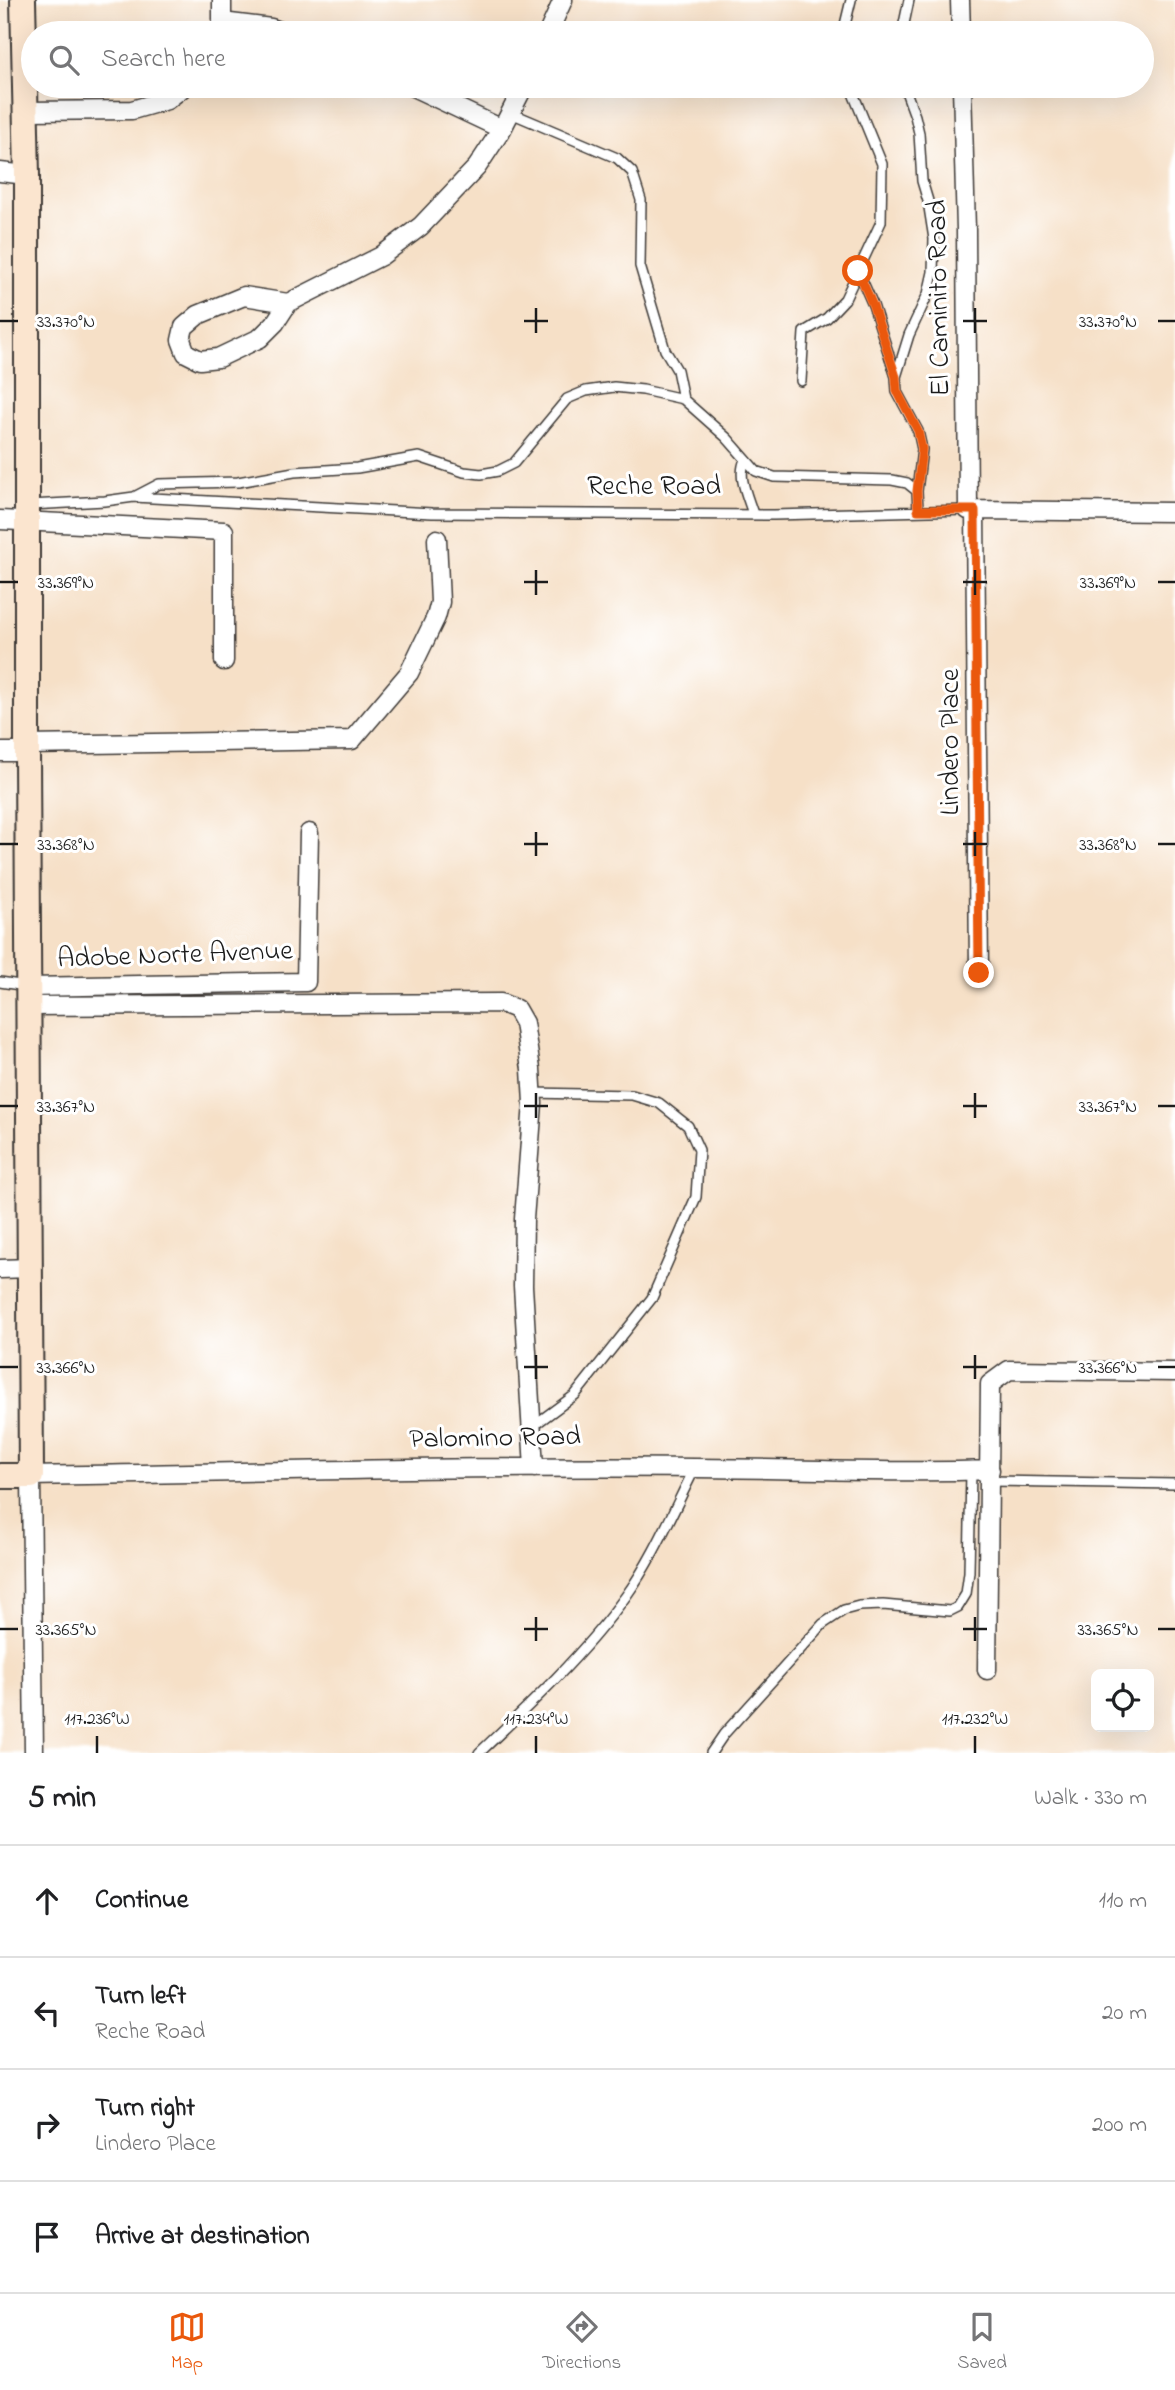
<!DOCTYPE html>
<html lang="en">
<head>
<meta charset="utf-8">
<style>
  :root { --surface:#fff; --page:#f2f2f2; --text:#202124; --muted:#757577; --line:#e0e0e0; --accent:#ea580c }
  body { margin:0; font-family:"Indie Flower",sans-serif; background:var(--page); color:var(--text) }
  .controls { position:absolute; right:21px; bottom:21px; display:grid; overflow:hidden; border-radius:10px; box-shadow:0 7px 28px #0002 }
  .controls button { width:63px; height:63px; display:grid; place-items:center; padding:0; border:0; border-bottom:2px solid var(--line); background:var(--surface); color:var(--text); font:35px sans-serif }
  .stop { position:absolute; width:21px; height:21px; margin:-16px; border:5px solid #ea580c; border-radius:50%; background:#fff }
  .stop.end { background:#ea580c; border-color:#fff; box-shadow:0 2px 7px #0008 }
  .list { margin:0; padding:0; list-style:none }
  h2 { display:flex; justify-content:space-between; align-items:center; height:91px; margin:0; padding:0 28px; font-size:30px }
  h2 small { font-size:23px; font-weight:400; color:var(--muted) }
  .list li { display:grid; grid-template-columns:46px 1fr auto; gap:21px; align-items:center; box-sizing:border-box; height:112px; padding:0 28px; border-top:2px solid var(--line) }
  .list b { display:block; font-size:26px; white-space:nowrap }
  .list p { margin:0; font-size:23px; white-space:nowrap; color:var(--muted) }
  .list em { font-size:23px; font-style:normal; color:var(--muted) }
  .icon { flex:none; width:38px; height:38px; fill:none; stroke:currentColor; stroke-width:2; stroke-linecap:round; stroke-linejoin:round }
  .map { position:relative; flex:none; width:1175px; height:1753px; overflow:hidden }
  .search { position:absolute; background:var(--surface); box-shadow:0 7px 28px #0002; left:21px; right:21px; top:21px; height:77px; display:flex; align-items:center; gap:18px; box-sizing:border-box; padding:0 24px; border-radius:38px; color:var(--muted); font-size:26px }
  .sheet { height:539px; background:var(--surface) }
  nav { display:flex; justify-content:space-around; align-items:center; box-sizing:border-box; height:98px; border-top:2px solid var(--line); background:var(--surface); font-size:19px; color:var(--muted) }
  nav a { display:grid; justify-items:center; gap:4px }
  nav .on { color:var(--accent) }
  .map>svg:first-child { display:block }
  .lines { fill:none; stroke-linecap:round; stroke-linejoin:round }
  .lane-casing { stroke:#3d3936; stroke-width:12 }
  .street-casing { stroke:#3d3936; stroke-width:21 }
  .secondary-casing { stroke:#3d3936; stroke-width:28 }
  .lane { stroke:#fff; stroke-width:9 }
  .street { stroke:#fff; stroke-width:18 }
  .secondary { stroke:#fbe5cf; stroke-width:24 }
  .route { stroke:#ea580c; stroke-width:9 }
  .ticks { fill:none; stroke:#1c1c1c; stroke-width:2.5 }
  .labels { text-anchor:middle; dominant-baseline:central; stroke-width:6; stroke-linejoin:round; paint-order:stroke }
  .street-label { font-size:28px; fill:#1c1c1c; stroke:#fff }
  .ticks-label { font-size:18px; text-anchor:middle; fill:#1c1c1c; stroke:#fff; stroke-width:6; stroke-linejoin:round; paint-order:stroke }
</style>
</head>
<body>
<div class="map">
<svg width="1175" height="1753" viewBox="0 0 1175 1753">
  <rect width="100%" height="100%" fill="#fff"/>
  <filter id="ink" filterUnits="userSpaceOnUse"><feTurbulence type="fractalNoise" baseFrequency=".0143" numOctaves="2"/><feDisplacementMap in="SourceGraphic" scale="14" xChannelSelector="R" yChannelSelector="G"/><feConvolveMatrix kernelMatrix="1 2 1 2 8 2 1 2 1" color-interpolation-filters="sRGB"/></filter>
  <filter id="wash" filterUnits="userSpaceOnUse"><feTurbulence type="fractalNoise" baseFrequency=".00686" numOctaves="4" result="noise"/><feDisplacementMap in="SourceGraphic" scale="28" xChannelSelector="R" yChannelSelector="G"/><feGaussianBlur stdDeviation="1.57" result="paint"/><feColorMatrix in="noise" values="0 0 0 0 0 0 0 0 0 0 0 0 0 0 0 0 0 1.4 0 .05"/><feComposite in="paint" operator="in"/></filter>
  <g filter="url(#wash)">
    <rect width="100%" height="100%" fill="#f6e0c7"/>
  </g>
  <g filter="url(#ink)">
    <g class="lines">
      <defs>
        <path id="lane" d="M843 33 851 0
          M902 33 909 0
          M904 86 915 116 919 133 922 181 928 201 934 239 933 272 928 294 909 335 896 377 897 392 918 431 922 449 917 491
          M511 113 617 158 632 172 641 200 640 266 665 350 677 370 683 399 727 438 756 471 774 477 892 480 907 483 917 491 918 510
          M858 271 873 305 896 377
          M801 381 804 332 827 318 845 299 881 222 882 164 850 86
          M745 460C737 477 748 497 753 514
          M134 497 432 513 774 515 968 510
          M30 505 105 501 134 497 159 484 238 482 294 472 357 468 419 457 464 472 481 474 498 471 514 463 567 399 586 391 614 387 643 390 683 399
          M0 982 26 986
          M532 1093 632 1095 659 1103 688 1126 699 1150 696 1197 652 1298 575 1395 533 1426
          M990 1481 1175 1484
          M479 1753C531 1704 584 1654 626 1596 654 1557 673 1511 695 1468
          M711 1753 724 1734 823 1624 844 1610 859 1606 883 1605 950 1611 958 1607 966 1594 969 1572 971 1471"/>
        <path id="street" d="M960 0 961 33
          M222 22 271 28 285 33
          M219 33 222 22V0
          M548 33 563 0
          M411 86 502 129
          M962 86 966 230 968 510 1175 512
          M25 111 132 110 167 100 185 86
          M0 172 27 175
          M288 303 244 296 198 315 184 327 181 340 186 353 200 360 218 358 260 338 275 323 288 303 381 256 421 226 477 167 502 129 524 86
          M975 510 979 973
          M0 520 224 531V661
          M27 745 352 740 409 673 436 617 440 602 437 539
          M0 752H27
          M28 987 306 982 309 833
          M28 1006 501 1003 516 1009 524 1023 531 1069 533 1103 524 1219 523 1286 534 1468
          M0 1269 31 1268
          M987 1670 990 1384 1009 1370 1175 1372
          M34 1753 31 1476C252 1472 473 1466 694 1468 792 1468 891 1474 990 1470"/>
        <path id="secondary" d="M0 1476H31L27 752V175L23 0"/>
      </defs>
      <use href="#lane" class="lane-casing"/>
      <use href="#street" class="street-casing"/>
      <use href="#secondary" class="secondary-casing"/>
      <use href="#lane" class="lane"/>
      <use href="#street" class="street"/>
      <use href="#secondary" class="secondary"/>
    </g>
  </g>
  <g class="lines" filter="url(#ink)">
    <path class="route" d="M858 271 873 306 896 377 897 391 918 431 922 449 917 491 918 510H975L979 973"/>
  </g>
  <path class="ticks" d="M536 308V333M975 308V333M0 321H18M524 321H548M963 321H987M1158 321H1175M536 570V595M975 570V595M0 582H18M524 582H548M963 582H987M1158 582H1175M536 832V856M975 832V856M0 844H18M524 844H548M963 844H987M1158 844H1175M536 1093V1118M975 1093V1118M0 1106H18M524 1106H548M963 1106H987M1158 1106H1175M536 1355V1379M975 1355V1379M0 1367H18M524 1367H548M963 1367H987M1158 1367H1175M536 1617V1641M975 1617V1641M0 1629H18M524 1629H548M963 1629H987M1158 1629H1175M97 1736V1753M536 1736V1753M975 1736V1753"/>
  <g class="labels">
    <g class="street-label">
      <text transform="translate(940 298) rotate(-91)">El Caminito Road</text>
      <text x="654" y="487">Reche Road</text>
      <text transform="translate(951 742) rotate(-90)">Lindero Place</text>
      <text transform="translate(175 956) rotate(-2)">Adobe Norte Avenue</text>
      <text transform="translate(495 1439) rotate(-1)">Palomino Road</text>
    </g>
  </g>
  <g class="ticks-label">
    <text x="66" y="327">33.370°N</text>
    <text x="1108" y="327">33.370°N</text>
    <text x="66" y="588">33.369°N</text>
    <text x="1108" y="588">33.369°N</text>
    <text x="66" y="850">33.368°N</text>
    <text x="1108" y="850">33.368°N</text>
    <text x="66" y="1112">33.367°N</text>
    <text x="1108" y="1112">33.367°N</text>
    <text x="66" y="1373">33.366°N</text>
    <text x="1108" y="1373">33.366°N</text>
    <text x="66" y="1635">33.365°N</text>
    <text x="1108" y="1635">33.365°N</text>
    <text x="97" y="1724">117.236°W</text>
    <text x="536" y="1724">117.234°W</text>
    <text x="975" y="1724">117.232°W</text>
  </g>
</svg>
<div class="controls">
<button><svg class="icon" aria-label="locate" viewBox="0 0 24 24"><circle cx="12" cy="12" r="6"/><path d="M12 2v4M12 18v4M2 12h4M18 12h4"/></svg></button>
</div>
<div class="stop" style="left:858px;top:271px"></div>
<div class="stop end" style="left:979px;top:973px"></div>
<div class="search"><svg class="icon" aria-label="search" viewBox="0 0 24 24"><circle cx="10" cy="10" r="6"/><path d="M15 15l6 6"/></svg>Search here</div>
</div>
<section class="sheet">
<h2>5 min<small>Walk · 330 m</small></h2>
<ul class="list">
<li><svg class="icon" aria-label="ahead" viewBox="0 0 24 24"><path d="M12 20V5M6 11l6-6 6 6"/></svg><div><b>Continue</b></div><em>110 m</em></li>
<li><svg class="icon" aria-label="left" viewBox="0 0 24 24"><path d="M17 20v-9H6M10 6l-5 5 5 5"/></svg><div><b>Turn left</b><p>Reche Road</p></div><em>20 m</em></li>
<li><svg class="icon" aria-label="right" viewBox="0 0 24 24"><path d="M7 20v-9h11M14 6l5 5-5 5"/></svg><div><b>Turn right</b><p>Lindero Place</p></div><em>200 m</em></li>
<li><svg class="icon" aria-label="arrive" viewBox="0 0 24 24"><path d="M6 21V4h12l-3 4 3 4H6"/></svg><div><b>Arrive at destination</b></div></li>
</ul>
</section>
<nav>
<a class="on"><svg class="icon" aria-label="map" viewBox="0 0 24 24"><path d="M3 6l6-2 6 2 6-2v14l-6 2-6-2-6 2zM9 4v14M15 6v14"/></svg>Map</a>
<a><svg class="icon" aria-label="directions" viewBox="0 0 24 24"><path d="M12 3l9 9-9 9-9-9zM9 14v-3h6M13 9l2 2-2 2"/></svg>Directions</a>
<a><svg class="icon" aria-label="saved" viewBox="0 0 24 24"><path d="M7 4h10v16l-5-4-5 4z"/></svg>Saved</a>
</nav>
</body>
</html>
